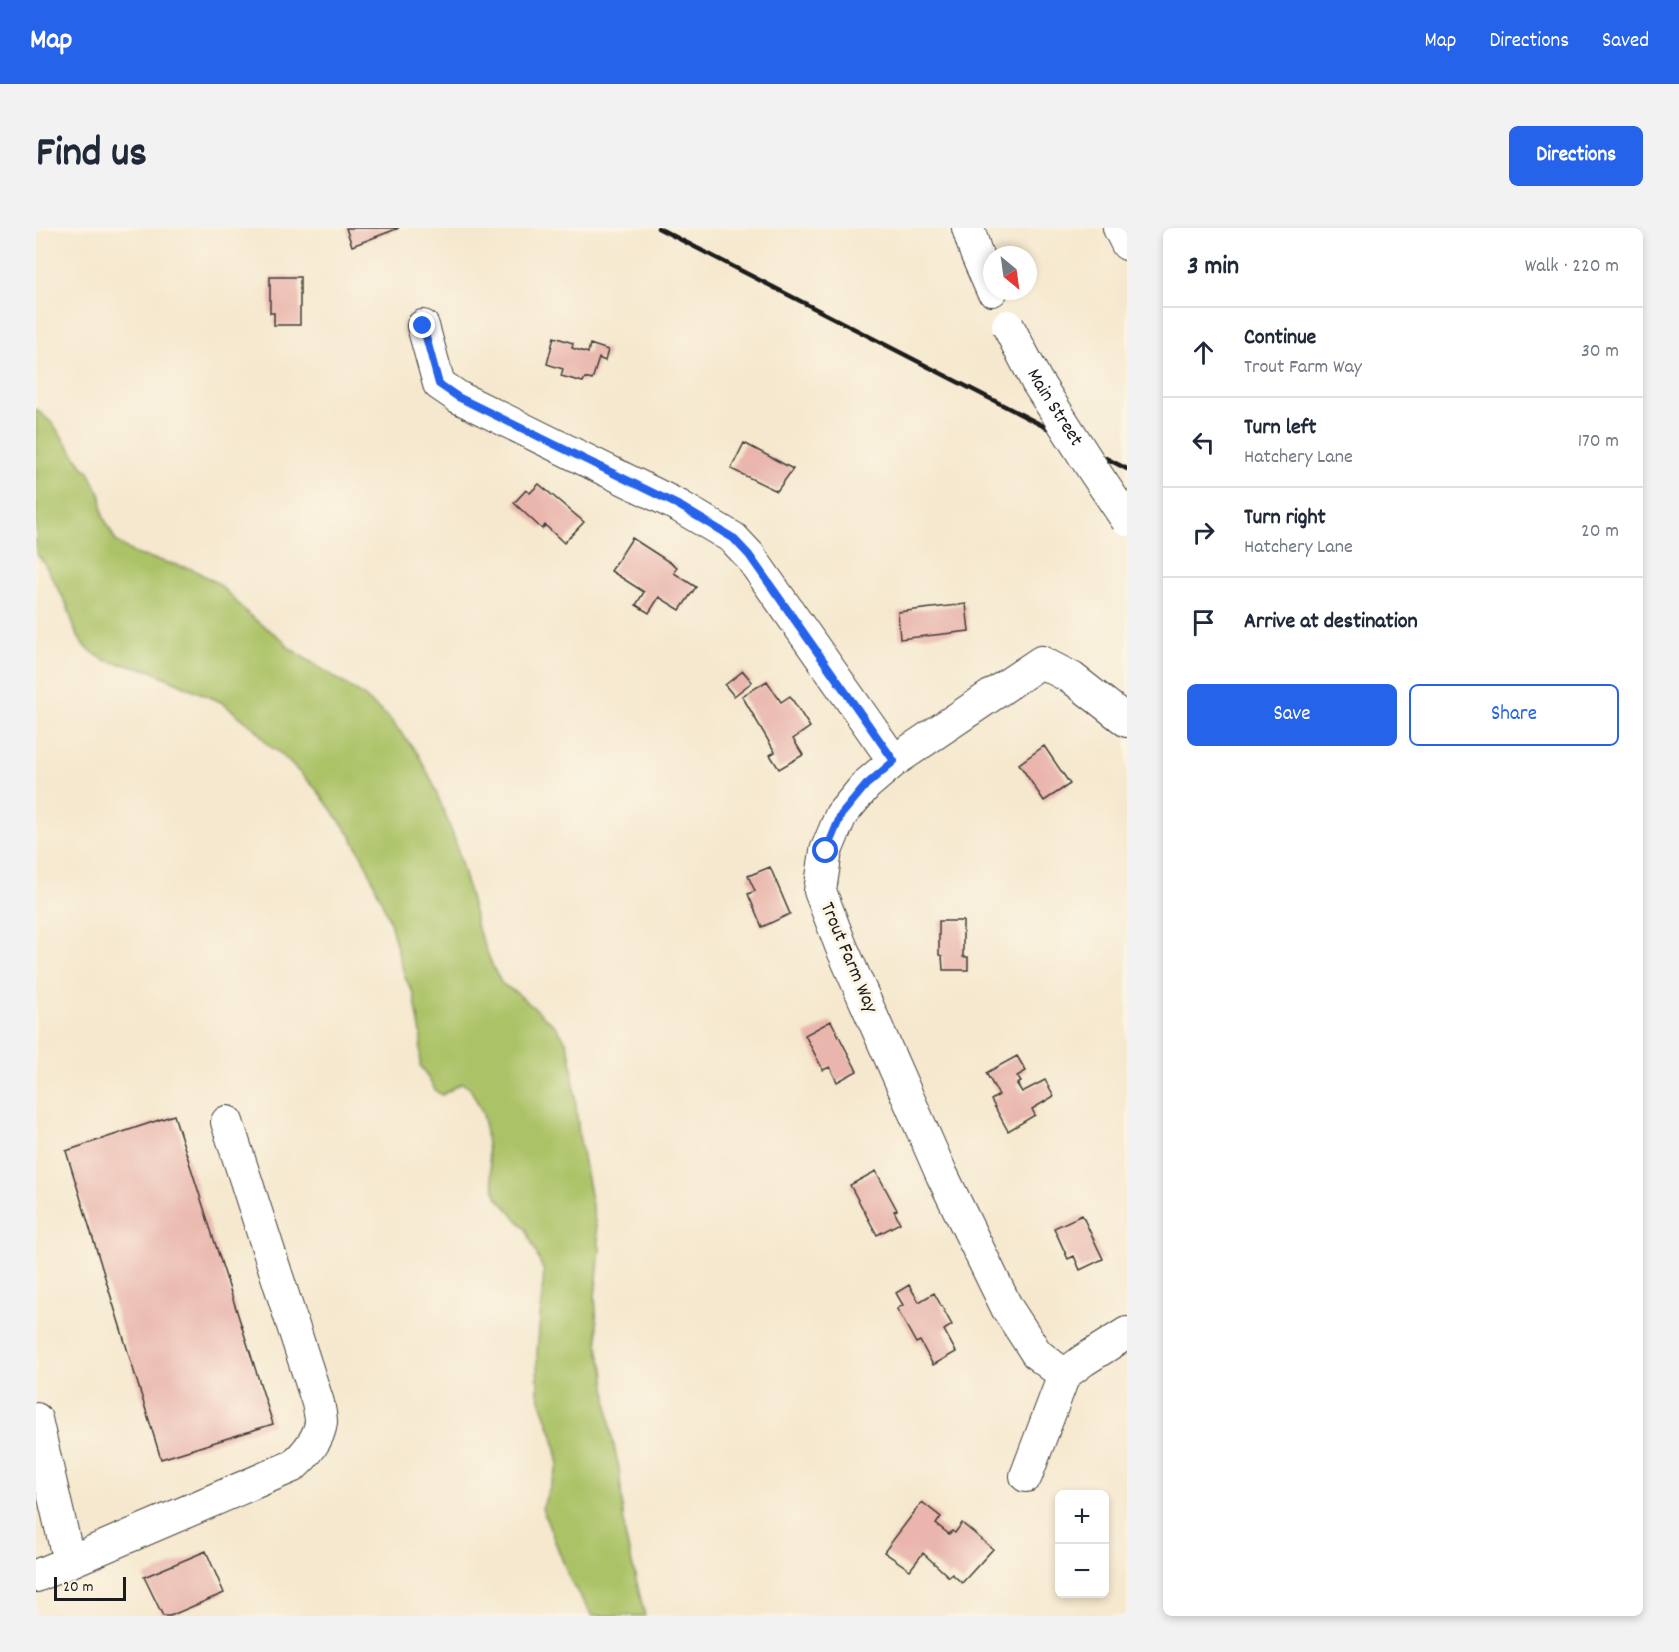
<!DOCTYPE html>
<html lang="en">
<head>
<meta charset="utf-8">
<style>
  :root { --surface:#fff; --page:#f2f2f3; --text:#1f2937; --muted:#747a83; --line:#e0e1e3; --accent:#2563eb }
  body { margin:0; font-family:Dekko,sans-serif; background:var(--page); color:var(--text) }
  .controls { position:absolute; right:18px; bottom:18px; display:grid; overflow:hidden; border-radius:9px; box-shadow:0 3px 9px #0003 }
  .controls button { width:54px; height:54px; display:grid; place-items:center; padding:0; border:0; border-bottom:2px solid var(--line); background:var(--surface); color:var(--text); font:30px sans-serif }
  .compass { position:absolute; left:947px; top:18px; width:54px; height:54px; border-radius:50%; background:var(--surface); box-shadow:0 3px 9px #0003; rotate:151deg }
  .scale { position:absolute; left:18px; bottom:15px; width:72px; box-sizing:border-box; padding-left:6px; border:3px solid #1c1c1c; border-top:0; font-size:16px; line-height:21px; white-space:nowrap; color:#1c1c1c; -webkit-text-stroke:4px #fcf5e5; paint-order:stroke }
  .stop { position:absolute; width:18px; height:18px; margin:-14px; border:4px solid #2563eb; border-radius:50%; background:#fff }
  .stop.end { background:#2563eb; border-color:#fff; box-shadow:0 2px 6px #0008 }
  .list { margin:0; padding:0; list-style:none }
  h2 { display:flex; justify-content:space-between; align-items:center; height:78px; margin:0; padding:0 24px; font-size:26px }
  h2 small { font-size:20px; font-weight:400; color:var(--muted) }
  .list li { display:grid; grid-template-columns:39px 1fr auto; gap:18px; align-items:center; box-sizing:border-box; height:90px; padding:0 24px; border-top:2px solid var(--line) }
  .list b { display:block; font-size:22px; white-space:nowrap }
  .list p { margin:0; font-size:20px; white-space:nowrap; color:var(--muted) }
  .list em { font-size:20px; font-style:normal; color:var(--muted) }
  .actions { display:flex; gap:12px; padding:18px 24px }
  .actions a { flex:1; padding:14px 0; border:2px solid var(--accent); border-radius:9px; text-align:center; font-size:21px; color:var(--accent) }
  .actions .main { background:var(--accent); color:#fff }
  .icon { flex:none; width:33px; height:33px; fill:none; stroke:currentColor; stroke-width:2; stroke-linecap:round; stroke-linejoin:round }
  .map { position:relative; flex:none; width:1091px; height:1388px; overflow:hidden; border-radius:9px }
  header { display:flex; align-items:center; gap:36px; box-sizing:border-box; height:84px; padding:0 30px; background:var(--accent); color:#fff }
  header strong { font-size:28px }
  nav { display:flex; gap:33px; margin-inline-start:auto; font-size:21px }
  .intro { display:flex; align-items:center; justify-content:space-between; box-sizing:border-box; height:144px; padding:0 36px }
  h1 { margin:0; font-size:42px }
  .button { padding:15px 27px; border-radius:9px; background:var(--accent); color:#fff; font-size:21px; font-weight:700 }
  main { display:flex; gap:36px; padding:0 36px }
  aside { flex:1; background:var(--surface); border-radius:9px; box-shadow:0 3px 9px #0003 }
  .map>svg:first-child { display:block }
  .green { fill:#abc266; stroke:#646f41; stroke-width:1.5 }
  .building { fill:#e9b5ac }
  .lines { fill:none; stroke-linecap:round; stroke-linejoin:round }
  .minor-casing { stroke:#3d3b37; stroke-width:34 }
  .minor { stroke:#fff; stroke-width:32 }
  .rail { stroke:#1c1c1c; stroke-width:4.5 }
  .minor-bridge-casing { stroke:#3d3b37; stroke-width:34; stroke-linecap:butt }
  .minor-bridge { stroke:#fff; stroke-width:32 }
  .route { stroke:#2563eb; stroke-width:8 }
  .labels { text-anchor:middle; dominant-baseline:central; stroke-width:6; stroke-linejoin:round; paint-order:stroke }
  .street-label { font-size:20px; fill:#1c1c1c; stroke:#fcf5e5 }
</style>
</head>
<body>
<header>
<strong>Map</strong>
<nav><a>Map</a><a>Directions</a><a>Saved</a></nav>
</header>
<div class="intro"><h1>Find us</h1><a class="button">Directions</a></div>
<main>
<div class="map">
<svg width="1091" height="1388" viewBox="0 0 1091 1388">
  <rect width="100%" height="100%" fill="#fcf5e5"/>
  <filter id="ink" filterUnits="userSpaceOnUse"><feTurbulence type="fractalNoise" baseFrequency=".0167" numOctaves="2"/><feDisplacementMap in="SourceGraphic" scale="12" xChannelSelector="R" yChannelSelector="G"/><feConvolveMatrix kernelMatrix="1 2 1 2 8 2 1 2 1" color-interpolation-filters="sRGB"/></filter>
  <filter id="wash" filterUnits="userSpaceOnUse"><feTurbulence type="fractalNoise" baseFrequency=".008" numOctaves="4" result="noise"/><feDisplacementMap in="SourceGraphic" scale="24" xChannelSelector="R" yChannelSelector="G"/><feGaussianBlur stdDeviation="1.35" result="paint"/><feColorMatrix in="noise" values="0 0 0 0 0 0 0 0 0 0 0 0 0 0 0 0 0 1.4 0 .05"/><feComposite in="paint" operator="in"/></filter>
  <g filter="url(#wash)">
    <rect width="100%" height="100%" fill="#f5e8ce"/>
    <path class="green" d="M0 181 17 196 48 240 52 242 65 268 67 288 80 313 99 326 156 341 183 356 213 387 247 412 253 420 325 466 353 490 382 526 396 553 419 612 439 688V694L457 739 466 756 481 765 520 799 530 813 535 830 543 907 564 1021 559 1069 563 1125 568 1140 575 1205 583 1240 589 1307 609 1388H556L534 1352 506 1280 523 1236 517 1208 502 1165 501 1125 508 1044 490 1001 461 969 455 946 447 886 434 860 426 855 406 867 400 863 384 837 385 806 378 767 369 749 353 691 330 636 315 608 280 561 244 525 232 517 222 503 185 474 113 442 68 432 49 419 40 405 31 377 7 333 0 326Z"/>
    <g id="blocks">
      <path class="building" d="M310 0H363L316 18Z
        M234 49H264V97H238V85H234Z
        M518 109 537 115 536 120 552 125 554 116 572 122 569 133 563 130 556 152 549 150 547 154 525 148 527 141 511 136Z
        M708 215 757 241 741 263 695 241Z
        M503 256 548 294 528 315 509 297 506 301 478 275 490 262 494 265Z
        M596 310 641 339 638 345 660 359 644 382 623 369 613 385 600 377 608 364 575 343Z
        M930 376 933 403 864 411 862 384Z
        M707 443 716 454 698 468 689 457Z
        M731 453 745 474 754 468 774 499 757 511 767 527 743 541 734 527 739 524 706 468Z
        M1008 518 1034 556 1008 573 983 536Z
        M734 639 754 686 726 699 712 666 719 663 712 648Z
        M903 693H927V729H932V742H907L906 728 903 727Z
        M795 793 821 843 801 854 794 839 787 842 769 807Z
        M981 828 990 843 981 848 985 854 981 856 986 864 1009 852 1018 868 996 881 999 887 972 903 955 872 963 867 950 845Z
        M138 887 237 1196 125 1231 30 923Z
        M840 943 861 982 858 983 864 995 841 1007 814 957Z
        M1046 987 1067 1031 1044 1042 1038 1028 1032 1031 1018 1000Z
        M873 1057 883 1074 898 1065 916 1097 908 1102 920 1124 897 1137 884 1113 880 1115 861 1081 867 1077 860 1065Z
        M886 1274 905 1289 900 1296 913 1306 916 1303 919 1305 926 1295 957 1321 926 1355 916 1346 913 1349 887 1325 874 1342 848 1324Z
        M170 1323 188 1365 134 1388H127L108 1349Z"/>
    </g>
  </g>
  <g filter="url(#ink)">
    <use href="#blocks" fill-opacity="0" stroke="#3d3b37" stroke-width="1.5"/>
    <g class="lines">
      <defs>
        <path id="minor" d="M932 0 940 25 956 62
          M1083 0 1091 16
          M387 98 403 156 422 169 643 278 697 310 713 327 858 533
          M1028 1147 1001 1126 971 1080 906 947 805 718 784 663 790 623 805 587 830 557 858 533 1005 434 1036 450 1091 493
          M0 1191 33 1334
          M990 1248 1028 1147 1048 1132 1091 1105
          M0 1348 257 1238C270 1226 283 1212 285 1194 285 1188 283 1181 282 1175L191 894"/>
      </defs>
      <use href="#minor" class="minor-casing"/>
      <use href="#minor" class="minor"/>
      <path class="rail" d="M622 0 1091 241"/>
      <defs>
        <g id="minor-bridge">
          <path id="s1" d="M972 98 1001 154 1058 243 1091 292"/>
        </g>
      </defs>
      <use href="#minor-bridge" class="minor-bridge-casing"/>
      <use href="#minor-bridge" class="minor-bridge"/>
    </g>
  </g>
  <g class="lines" filter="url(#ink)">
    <path class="route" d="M387 98 403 156 422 169 644 278 697 310 713 327 858 533 830 557 805 587 790 623"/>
  </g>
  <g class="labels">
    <g class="street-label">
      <text stroke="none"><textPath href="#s1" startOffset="94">Main Street</textPath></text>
      <text transform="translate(812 730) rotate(67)">Trout Farm Way</text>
    </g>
  </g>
</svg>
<div class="controls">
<button>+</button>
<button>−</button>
</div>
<svg class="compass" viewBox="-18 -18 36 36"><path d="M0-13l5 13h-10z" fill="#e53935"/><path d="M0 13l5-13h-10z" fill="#747a83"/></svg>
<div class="scale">20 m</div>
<div class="stop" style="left:790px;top:623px"></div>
<div class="stop end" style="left:387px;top:98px"></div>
</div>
<aside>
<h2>3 min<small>Walk · 220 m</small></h2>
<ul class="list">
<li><svg class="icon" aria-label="ahead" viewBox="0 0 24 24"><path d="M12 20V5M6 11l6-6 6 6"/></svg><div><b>Continue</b><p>Trout Farm Way</p></div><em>30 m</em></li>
<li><svg class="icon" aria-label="left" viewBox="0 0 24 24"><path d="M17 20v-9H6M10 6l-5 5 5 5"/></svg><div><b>Turn left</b><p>Hatchery Lane</p></div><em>170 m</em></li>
<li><svg class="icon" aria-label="right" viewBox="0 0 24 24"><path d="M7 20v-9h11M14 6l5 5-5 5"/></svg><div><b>Turn right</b><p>Hatchery Lane</p></div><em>20 m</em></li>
<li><svg class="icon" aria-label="arrive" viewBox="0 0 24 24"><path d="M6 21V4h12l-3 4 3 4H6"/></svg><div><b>Arrive at destination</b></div></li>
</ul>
<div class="actions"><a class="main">Save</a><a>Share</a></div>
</aside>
</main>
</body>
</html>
